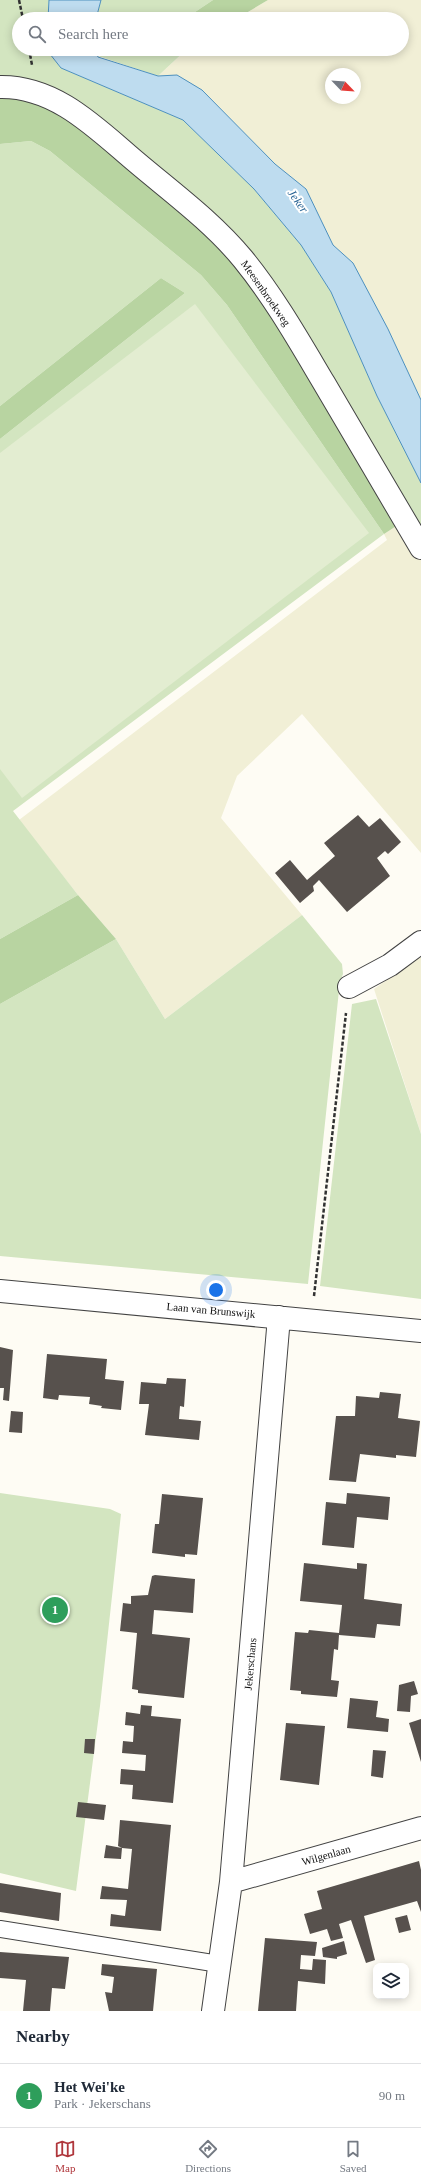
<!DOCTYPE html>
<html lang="en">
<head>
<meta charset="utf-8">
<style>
  :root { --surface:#fff; --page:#f6f6f7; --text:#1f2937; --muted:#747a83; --line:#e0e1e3; --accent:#b0373c }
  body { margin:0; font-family:"Times New Roman",serif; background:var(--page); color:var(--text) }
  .controls { position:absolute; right:12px; bottom:12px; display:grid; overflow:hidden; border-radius:8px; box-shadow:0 2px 10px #0003 }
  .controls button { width:36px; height:36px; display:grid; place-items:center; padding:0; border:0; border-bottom:1px solid var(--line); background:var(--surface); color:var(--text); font:20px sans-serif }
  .compass { position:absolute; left:325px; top:68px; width:36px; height:36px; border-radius:50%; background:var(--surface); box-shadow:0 2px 10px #0003; rotate:115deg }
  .you { position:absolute; left:216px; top:1290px; width:14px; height:14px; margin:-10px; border:3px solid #fff; border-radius:50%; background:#1a73e8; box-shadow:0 0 0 6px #1a73e833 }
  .badge { display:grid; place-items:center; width:26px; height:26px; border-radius:50%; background:var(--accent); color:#fff; font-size:13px; font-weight:700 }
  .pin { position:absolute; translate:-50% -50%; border:2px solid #fff; box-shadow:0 1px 4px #0006 }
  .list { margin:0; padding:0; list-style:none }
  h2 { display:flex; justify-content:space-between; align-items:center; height:52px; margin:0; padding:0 16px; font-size:17px }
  h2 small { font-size:13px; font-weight:400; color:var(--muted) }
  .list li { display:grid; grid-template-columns:26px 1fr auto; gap:12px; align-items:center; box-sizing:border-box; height:64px; padding:0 16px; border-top:1px solid var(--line) }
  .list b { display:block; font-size:15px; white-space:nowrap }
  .list p { margin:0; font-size:13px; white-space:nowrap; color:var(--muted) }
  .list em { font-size:13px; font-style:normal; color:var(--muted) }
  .icon { flex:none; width:22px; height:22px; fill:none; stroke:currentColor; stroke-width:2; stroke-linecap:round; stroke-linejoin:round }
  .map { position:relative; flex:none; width:421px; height:2011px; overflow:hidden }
  .search { position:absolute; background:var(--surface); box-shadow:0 2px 10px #0003; left:12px; right:12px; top:12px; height:44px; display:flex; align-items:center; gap:10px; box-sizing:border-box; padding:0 14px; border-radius:22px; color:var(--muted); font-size:15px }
  .sheet { height:116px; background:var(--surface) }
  nav { display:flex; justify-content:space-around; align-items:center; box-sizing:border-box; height:56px; border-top:1px solid var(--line); background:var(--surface); font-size:11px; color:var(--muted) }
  nav a { display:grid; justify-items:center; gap:2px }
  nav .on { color:var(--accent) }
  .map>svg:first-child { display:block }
  .farmland { fill:#f1efd6; fill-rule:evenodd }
  .green { fill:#d3e5c0 }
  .forest { fill:#b8d4a1 }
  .pitch { fill:#e3edd1 }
  .water { fill:#bedcef; stroke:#4d90be }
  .building { fill:#57514d }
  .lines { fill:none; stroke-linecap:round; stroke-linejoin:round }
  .service-casing { stroke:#434343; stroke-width:18 }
  .minor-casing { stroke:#434343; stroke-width:24 }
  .path { stroke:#323232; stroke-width:2.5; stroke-dasharray:4 2; stroke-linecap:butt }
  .service { stroke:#fff; stroke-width:16 }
  .minor { stroke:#fff; stroke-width:22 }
  .labels { text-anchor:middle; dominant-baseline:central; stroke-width:4; stroke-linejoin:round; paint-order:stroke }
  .street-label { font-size:11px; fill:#101010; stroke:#fff }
  .water-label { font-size:12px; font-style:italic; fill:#276394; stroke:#fff }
</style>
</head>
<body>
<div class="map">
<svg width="421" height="2011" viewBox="0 0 421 2011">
  <rect width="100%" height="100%" fill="#fefcf4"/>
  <path class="farmland" d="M268 0H421V400L388 329 353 263 333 245 306 189 275 164 202 90 158 76 187 49H402V19H236ZM331 74H355V98H331Z
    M401 523 421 556V853L302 714 237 776 221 818 302 915 165 1019 116 939 78 895 19 820 387 540 384 534Z
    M421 956V1134L374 989Z"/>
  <path class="green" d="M0 0H49L48 19H19V49H46L61 68 183 120 254 189 301 245 331 292 377 396 421 483V531L268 276 0 80Z
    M101 0H213L192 14 189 19H96Z
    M94 49H187L158 76 98 56Z
    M31 141 50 151 201 275 227 305 384 534 13 811 78 895 0 939V439L185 293 161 278 0 406V144Z
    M302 915 342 964 343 974 340 981 308 1284 0 1256V1004L116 939 165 1019Z
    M376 999 421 1134V1299L320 1286 352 1004Z
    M0 1493 110 1509 121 1514 100 1706 76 1891 0 1873Z"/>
  <path class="forest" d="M213 0H268L236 19H189L192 14Z
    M0 95 52 106 101 140 230 255 269 306 401 523 384 534 227 305 201 275 50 151 31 141 0 144Z
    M161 278 185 293 0 439V406Z
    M78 895 116 939 0 1004V939Z"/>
  <path class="pitch" d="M195 304 369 533 22 798 0 769V453Z"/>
  <path class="water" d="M49 0H101L96 19H48Z
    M46 49H94L98 57 158 76 177 75 202 90 275 164 306 189 333 245 353 263 388 329 421 400V483L377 396 331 292 301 245 254 189 183 120 61 68Z"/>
  <path class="building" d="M358 815 369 827 380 818 401 842 388 854 385 851 377 858 390 876 347 912 319 880 313 886 314 891 300 903 275 873 290 860 307 880 335 856 324 843Z
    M0 1347 13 1350 9 1401 3 1400 4 1388H0Z
    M47 1354 107 1359 105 1379 124 1381 121 1410 101 1408 102 1406 89 1404 90 1397 59 1395 58 1400 43 1398Z
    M167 1378 186 1379 184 1407 180 1406 179 1419 201 1421 199 1440 145 1435 149 1404H139L141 1382 166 1384Z
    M380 1392 401 1394 398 1418 420 1421 416 1457 396 1455V1458L360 1454 356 1482 329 1480 336 1416H355L356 1396 379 1398Z
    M11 1411 23 1412 22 1433 9 1432Z
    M347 1493 390 1497 388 1520 357 1517 354 1548 322 1545 326 1502 346 1504Z
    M162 1494 203 1498 197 1555 185 1554V1557L152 1553 155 1524H159Z
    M304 1563 357 1569V1563L367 1564 364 1599 402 1604 400 1626 377 1624 375 1638 339 1635 338 1650 334 1649 331 1680 339 1681 337 1697 301 1694V1691L290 1690 295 1632 308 1633 309 1630 339 1633 342 1605 300 1601Z
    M155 1575 195 1579 193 1613 154 1610 152 1634 190 1638 184 1698 138 1693V1690L132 1689 137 1633 120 1631 123 1603 131 1604V1596L148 1595 152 1576Z
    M414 1681 418 1694 411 1696 410 1712 397 1711 399 1685Z
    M350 1698 378 1701 376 1717 389 1719 388 1732 347 1728Z
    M141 1705 152 1706 151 1716 181 1719 173 1803 132 1799 133 1785 120 1784 121 1769 145 1771 146 1755 122 1753 123 1741 133 1742 134 1726 125 1725 126 1712 140 1714Z
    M421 1719V1762L409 1723Z
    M286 1723 325 1726 319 1785 280 1780Z
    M85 1739H95L94 1754 84 1753Z
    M373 1750 386 1751 383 1778 371 1776Z
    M78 1802 106 1805 104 1820 76 1817Z
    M120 1820 171 1825 161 1931 110 1926 111 1914 125 1916 127 1900 100 1899 102 1886 128 1889 132 1849 122 1848 121 1859 104 1858 106 1845 122 1848 118 1846Z
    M419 1861 421 1870V1912L417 1901 364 1916 375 1960 366 1963 351 1920 339 1924 343 1938 331 1941 327 1929 310 1934 304 1914 322 1909 317 1891Z
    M0 1883 61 1893 59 1921 0 1912Z
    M407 1915 411 1930 399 1933 395 1918Z
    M265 1938 317 1942 315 1956 301 1955 300 1969 312 1970 313 1959 326 1960 325 1984 298 1981 296 2011H258Z
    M344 1941 347 1954 337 1957V1959L323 1957 322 1948Z
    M0 1952 69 1957 65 1989 52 1988 50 2011H23L26 1980 0 1978Z
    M102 1964 157 1969 153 2011H109L105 1992 112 1993 114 1977 101 1975Z"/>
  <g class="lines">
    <defs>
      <path id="service" d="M0 1929 219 1964"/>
      <path id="minor" d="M0 87C52 86 91 123 128 155 166 188 210 219 243 259 274 297 299 341 324 383 356 438 389 493 421 548
        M349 987 390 965 421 942
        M0 1291 421 1331
        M231 1882 421 1828
        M213 2011 231 1882 279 1317"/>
    </defs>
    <use href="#service" class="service-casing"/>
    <use href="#minor" class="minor-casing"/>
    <path class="path" d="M19 0 23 19
      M29 49 32 65
      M314 1296 346 1013"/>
    <use href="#service" class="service"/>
    <use href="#minor" class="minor"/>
  </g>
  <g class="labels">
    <g class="street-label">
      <text transform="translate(266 293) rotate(55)">Meesenbroekweg</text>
      <text transform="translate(211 1310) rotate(5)">Laan van Brunswijk</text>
      <text transform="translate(250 1664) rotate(-85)">Jekerschans</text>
      <text transform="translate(326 1855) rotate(-16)">Wilgenlaan</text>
    </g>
    <g class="water-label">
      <text transform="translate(298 201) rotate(55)">Jeker</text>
    </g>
  </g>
</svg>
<div class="controls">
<button><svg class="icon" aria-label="layers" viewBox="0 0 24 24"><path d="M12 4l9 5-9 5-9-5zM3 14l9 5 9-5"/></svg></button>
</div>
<svg class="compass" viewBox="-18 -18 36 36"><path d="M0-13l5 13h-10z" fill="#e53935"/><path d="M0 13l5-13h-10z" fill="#747a83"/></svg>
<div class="you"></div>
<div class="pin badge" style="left:55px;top:1610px;background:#2e9e5b">1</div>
<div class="search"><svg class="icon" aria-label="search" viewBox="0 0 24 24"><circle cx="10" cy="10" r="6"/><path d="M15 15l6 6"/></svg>Search here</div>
</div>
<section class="sheet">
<h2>Nearby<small></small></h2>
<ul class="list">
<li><span class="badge" style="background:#2e9e5b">1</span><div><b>Het Wei'ke</b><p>Park · Jekerschans</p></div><em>90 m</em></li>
</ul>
</section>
<nav>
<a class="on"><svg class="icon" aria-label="map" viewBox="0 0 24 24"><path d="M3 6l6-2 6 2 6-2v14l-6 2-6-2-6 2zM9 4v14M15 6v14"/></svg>Map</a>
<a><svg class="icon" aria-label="directions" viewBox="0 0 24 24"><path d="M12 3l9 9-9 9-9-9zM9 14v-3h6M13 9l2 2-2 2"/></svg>Directions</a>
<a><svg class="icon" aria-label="saved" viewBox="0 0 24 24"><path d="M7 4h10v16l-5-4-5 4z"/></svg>Saved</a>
</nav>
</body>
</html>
